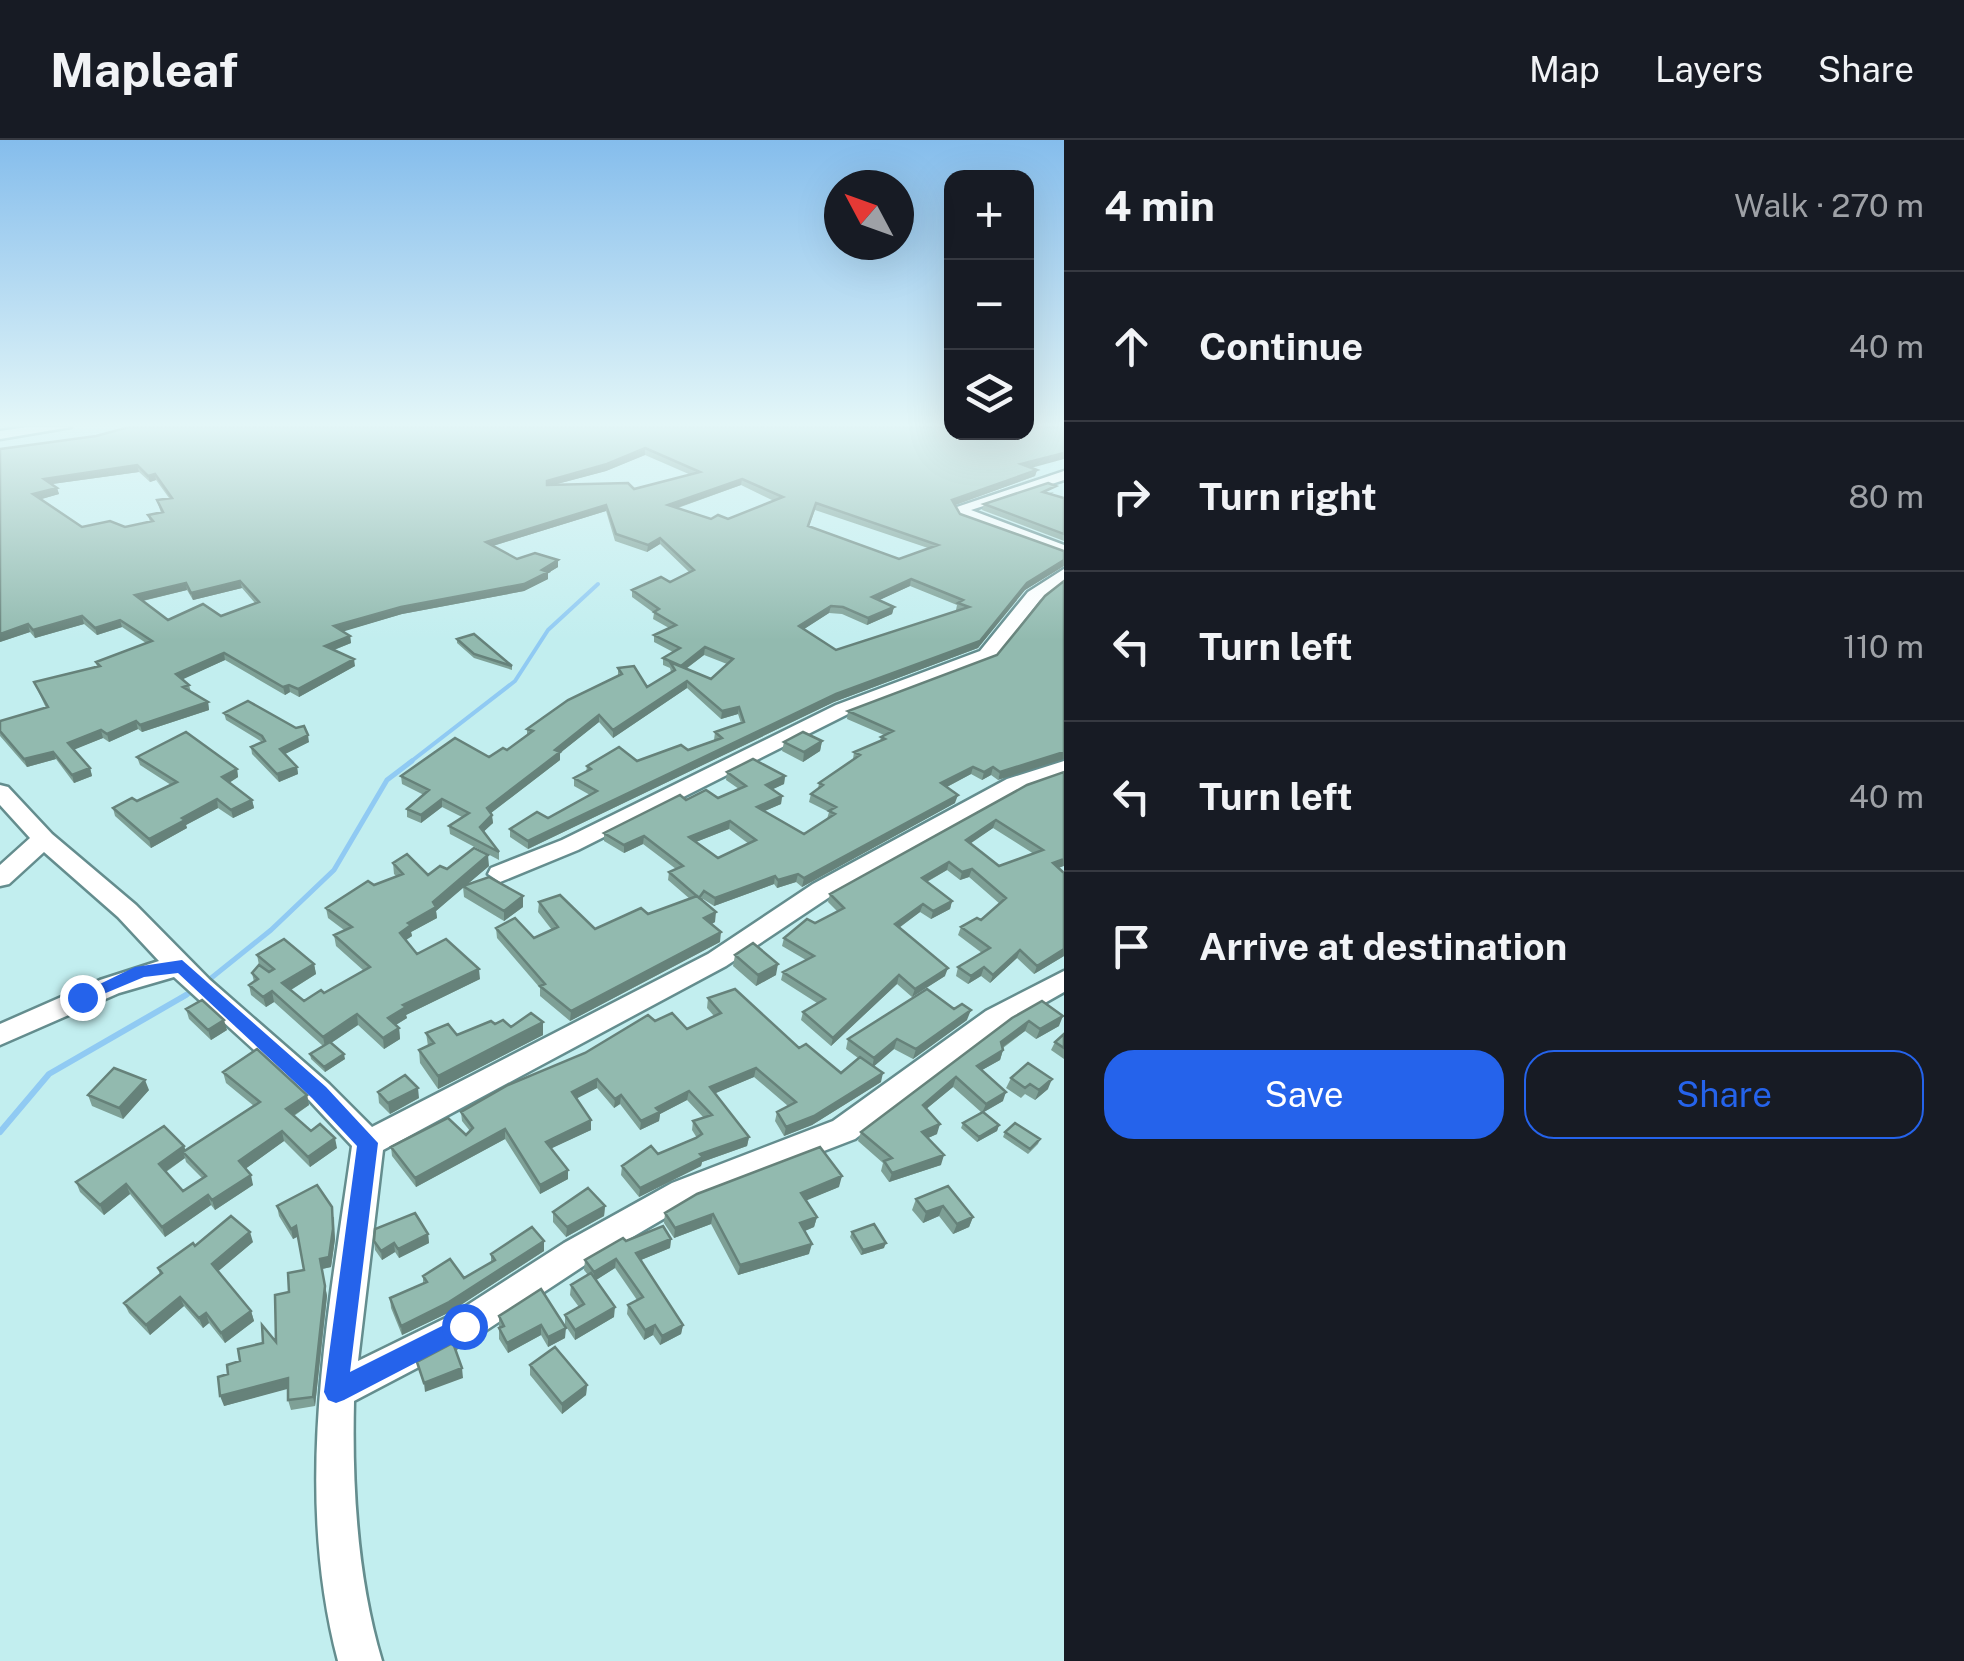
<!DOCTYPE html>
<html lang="en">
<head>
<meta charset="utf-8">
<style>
  :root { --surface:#171b24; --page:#20242c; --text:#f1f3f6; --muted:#9ea1a6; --line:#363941; --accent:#2563eb }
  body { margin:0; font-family:"Public Sans",sans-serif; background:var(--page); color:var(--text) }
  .controls { position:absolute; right:30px; top:30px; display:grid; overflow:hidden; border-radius:20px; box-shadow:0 10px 40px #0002 }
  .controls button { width:90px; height:90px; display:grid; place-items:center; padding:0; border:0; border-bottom:2px solid var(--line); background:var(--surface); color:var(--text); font:50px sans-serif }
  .compass { position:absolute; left:824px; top:30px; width:90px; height:90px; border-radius:50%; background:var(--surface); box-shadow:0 10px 40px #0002; rotate:311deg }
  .stop { position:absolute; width:30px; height:30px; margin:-22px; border:8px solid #2563eb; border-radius:50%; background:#fff }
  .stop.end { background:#2563eb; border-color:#fff; box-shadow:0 2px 10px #0008 }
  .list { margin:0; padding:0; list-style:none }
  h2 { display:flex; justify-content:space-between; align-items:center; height:130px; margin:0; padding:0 40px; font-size:42px }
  h2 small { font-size:32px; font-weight:400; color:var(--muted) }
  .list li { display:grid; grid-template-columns:65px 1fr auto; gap:30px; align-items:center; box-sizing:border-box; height:150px; padding:0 40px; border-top:2px solid var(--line) }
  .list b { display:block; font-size:38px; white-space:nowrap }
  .list em { font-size:32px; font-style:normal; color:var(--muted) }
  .actions { display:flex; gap:20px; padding:30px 40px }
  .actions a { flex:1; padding:22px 0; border:2px solid var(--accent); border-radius:30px; text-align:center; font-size:35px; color:var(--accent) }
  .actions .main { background:var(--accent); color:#fff }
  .icon { flex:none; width:55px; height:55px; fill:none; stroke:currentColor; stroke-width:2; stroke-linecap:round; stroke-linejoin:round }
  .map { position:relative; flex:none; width:1064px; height:1521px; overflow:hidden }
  header { display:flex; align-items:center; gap:60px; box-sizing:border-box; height:140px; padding:0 50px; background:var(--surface); border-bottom:2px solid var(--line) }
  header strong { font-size:48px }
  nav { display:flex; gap:55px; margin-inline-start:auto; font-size:35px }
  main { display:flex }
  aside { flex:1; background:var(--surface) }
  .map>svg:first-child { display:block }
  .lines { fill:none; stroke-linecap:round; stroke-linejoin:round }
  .stream-far2 { stroke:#90caf3; stroke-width:4 }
  .stream-far1 { stroke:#90caf3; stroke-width:5 }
  .stream { stroke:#90caf3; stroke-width:6 }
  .minor-casing { stroke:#648d8e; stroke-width:5 }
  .minor { fill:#fff; fill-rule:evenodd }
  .wall { fill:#7ea096; fill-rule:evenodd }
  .shaded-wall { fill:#66827a }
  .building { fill:#92baaf; stroke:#66827a; stroke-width:2.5; fill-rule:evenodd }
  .route { fill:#2563eb }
</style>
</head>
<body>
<header>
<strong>Mapleaf</strong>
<nav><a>Map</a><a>Layers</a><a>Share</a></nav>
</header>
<main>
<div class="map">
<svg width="1064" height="1521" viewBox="0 0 1064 1521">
  <rect width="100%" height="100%" fill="#c2eeef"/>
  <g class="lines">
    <path class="stream-far2" d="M409 623 515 541 548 490 598 444"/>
    <path class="stream-far1" d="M205 843 271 790 334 730 387 640 412 621
      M181 858 196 849"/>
    <path class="stream" d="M0 992 49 934 186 855"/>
    <defs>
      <path id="minor" d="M27 287H71L0 299V291Z
        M1064 331V340L971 370 1064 405V416L960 377 954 368Z
        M1064 429V442L1040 460 994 519 850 573 578 710 500 742 488 734 491 728 562 700 836 565 980 511 1028 452Z
        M1064 621V635L1023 649 831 756 726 826 383 1010 358 1221 452 1175 564 1103 672 1043 833 981 986 871 1064 831V852L1006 885 855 999 694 1061 588 1123 476 1197 354 1261C352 1347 357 1438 382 1521H338C293 1350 328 1178 352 1006L309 960 174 837 119 853 0 905V884L100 840 159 821 118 777 44 712 9 744 0 746V725L30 698 0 665V645L8 647 52 694 136 765 210 840 329 944 372 987 708 814 813 744 1007 639Z"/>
    </defs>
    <use href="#minor" class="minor-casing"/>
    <use href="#minor" class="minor"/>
  </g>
  <path class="wall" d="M952 287 1037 330 1035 336 955 365 960 374 1064 411V426L1025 450 978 508 834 562 528 709 510 697V689L548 678 590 655 574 646V638L586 632 587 626 637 621 688 610 714 600 715 592 741 583 738 574 721 579 687 548 613 598 599 582 560 613V620L491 673 493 683 483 692 499 712V720L450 694 449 686 462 677 442 667 421 683 407 677V669L424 655 402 644 401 636 489 617 507 610 527 596V589L618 536V528L647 547 671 532 670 528 663 525V518L673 512 654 502V495L669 488 653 479 654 473 632 457V450L670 442 689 432 660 404 647 412 615 401 606 371 493 406 517 419 558 427 548 433V439L524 451 402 474 343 491 350 496 351 503 334 510 355 526 299 557 290 552 285 555 225 520 182 539 189 545 191 552 208 562 209 570 142 592 138 589 109 602 103 598 74 609 90 628 92 636 74 643 56 619 27 627 0 596V581L46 568 34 542 97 527 96 522 146 503 122 487 97 495 84 484 35 498 30 492 0 502V309ZM645 315 691 335 634 349 553 345 606 331ZM139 332 150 342 156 340 169 358 157 360 161 373 148 375 150 382 125 387H82L41 359 59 354 57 348 52 344ZM741 345 774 361 728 379H711L678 368ZM815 370 928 408 899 419 809 386ZM910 446 957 465 956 470 958 471 836 510 804 489 829 473 842 474 867 485 892 474 894 467 879 460ZM242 448 255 463 221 476 168 480 143 461 187 450 193 460ZM704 515 727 524 711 539 686 529Z
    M1054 352 1051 354 1064 358V401L982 370 984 364Z
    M1064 441 998 640 991 635 982 640 971 634 947 647 955 663 802 747 796 742 777 748 774 744 714 766 703 759 702 761 715 782 712 784 720 802 570 881 540 856V848L497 798 496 788 534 798 552 790 538 772 539 762 595 789 648 774 690 759 668 740 669 732 676 729 643 704 624 713 604 701V693L686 660 718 658 739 649 726 640 727 632 785 636 784 644 772 649 782 656 781 664 764 671 804 694 827 679 829 672 809 662 811 654 818 649 819 643 853 619 854 612 880 601 881 597 884 595 847 579 848 571 997 515ZM729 689 749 704 718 718 696 702Z
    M457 499 512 526V530L474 518 457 503Z
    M224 573 309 602 285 614 297 627 298 634 279 642 252 614 251 607 262 602 226 580Z
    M822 601 820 611 803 622 782 611 784 602Z
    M137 617 237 629 238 637 229 643 252 660 254 668 233 678 218 668 186 685 187 688 151 708 115 676 113 668 137 661 171 645 140 625Z
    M1064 632 1059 728 1064 816 1034 834 1017 818 990 843 981 836 968 844 956 836 958 827 982 813 958 795 961 787 981 780 1000 764 969 737 960 740 947 730 927 742 952 761 950 769 931 779 920 772 899 788 945 836 912 857 897 844 831 906 801 880 803 872 817 863 781 840 783 832 806 820 782 806 784 798 838 772 828 762 830 754ZM993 688 1034 714 999 726 970 703Z
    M393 723 428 735 447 729 489 726 465 746 523 767 504 781 464 757 463 747 436 771 437 778 411 792 412 796 406 800 417 814 480 839 406 875 407 878 396 885 399 888 400 899 384 909 358 885 331 903 345 919 325 932 311 919 310 914 323 906 274 862 266 867 251 855 249 845 254 842 252 833 259 825 257 815 314 824 316 834 291 850 304 861 324 853 364 831 336 806 334 795 344 790 328 778 326 768 374 745 397 737 394 734Z
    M735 815 776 835 756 846 733 826Z
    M708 858 841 933 858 918 846 909 848 899 967 880 913 919 894 909 874 926 881 942 812 985 784 996 775 981 777 972 788 966 754 937 715 953 749 997 747 1006 702 1022 701 1026 639 1057 621 1035 622 1026 658 1014 697 998 692 990 693 981 704 978 687 960 660 974 659 981 640 990 620 964 614 968 597 948 576 958 591 990 551 1008 568 1039 540 1054 505 999 416 1047 392 1016 391 1007 466 995 470 991 462 981 461 972 655 881 687 889 714 876 707 868Z
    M186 869 227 890 211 900 189 879Z
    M1012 878 1059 886 1036 899 1025 891 1003 908V910L1000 920 982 930 1003 961 984 972 999 985 997 991 977 1002 961 988 963 983 981 972 953 947 926 969 937 994 928 998 941 1025 889 1042 881 1031 883 1023 858 1001 861 992Z
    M543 882V895L438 949 420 923 419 910 428 906 426 893 457 895Z
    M1064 894V919L1051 910 1055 902Z
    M223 932 307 955 309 965 294 976 311 991 337 1008 310 1027 284 1001 245 1029 253 1045 215 1070 211 1065 165 1097 130 1054 104 1075 80 1052 76 1042 184 1006 186 1011 254 966 226 943ZM185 1018 186 1022 202 1038 183 1051 166 1032Z
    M1011 938 1048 949 1035 960 1025 954 1021 958 1006 948Z
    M149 950 123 979 92 966 88 955Z
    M378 952 419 958 390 974 379 963Z
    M1005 992 1040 999 1038 1004 1028 1014 1003 997Z
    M948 1046 973 1077 969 1087 953 1094 939 1076 923 1083 912 1070 916 1059Z
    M839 1047 806 1060 817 1077 814 1087 804 1091 809 1114 738 1135 711 1084 674 1098 664 1083 665 1073Z
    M277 1066 334 1077 335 1099 331 1127 322 1129 327 1156 315 1266 291 1270 288 1260V1248L224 1266 228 1234 240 1221 276 1202 289 1152 304 1130 298 1096 293 1099 279 1076Z
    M605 1066 604 1076 566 1097 553 1082V1072Z
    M852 1092 884 1108 861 1115 850 1097Z
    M428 1094 429 1103 399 1118 395 1112 382 1120 375 1110 374 1101Z
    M671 1099 670 1108 641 1120 683 1185 681 1194 660 1205 653 1195 644 1200 627 1174 628 1165 637 1160 615 1128 596 1140 614 1177 575 1200 565 1185V1175L579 1167 570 1155 571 1145 588 1135 584 1130 585 1120 626 1101Z
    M253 1102 218 1131 251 1171 254 1181 225 1203 209 1183 203 1188 184 1166 150 1195 129 1173 124 1163 160 1135 158 1128 195 1106Z
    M544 1111 450 1172 402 1195 391 1168 390 1158 423 1143V1136L464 1138 491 1122V1114Z
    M541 1149 565 1198 548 1207 541 1195 508 1213 499 1199V1176Z
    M530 1225 587 1245 586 1255 562 1274 530 1235Z"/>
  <path class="shaded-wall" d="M645 308V315L606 331 546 347 547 341Z
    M1064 313V319L1020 331 1021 324Z
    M137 325 139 332 45 345 44 339Z
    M1037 330 1035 336 950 367 952 360Z
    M155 334 156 340 150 342 148 336Z
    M742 339 741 345 668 371V365Z
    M57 348 59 354 35 361 33 354Z
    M606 365V371L486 408V402Z
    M660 398V404L647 412 648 405Z
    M558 420V427L548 433V439L524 451 402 474 335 494 334 486 542 430Z
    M1064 420V426L1025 450 978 508 834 562 528 709V701L1027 443Z
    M911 439 910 446 871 464 872 457Z
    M240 441 242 448 193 460 191 453Z
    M186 443 187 450 137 462 135 455Z
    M831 466 829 473 798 493 799 486Z
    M894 467 892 474 867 485 868 478Z
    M82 476 84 484 35 498 33 490Z
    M120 480 122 487 97 495 95 488Z
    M28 484 30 492 0 502V494Z
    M350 496 351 503 326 513 325 506Z
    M705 507 704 515 680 533 681 526Z
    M224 513 225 520 177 542 176 534Z
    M354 519 355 526 299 557 298 549Z
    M687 541V548L613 598V590Z
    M289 545 290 552 285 555 283 547Z
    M208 562 209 570 142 592 140 585Z
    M739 567 738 574 721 579 722 571Z
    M599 575V582L560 613V620L487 676V668L555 610Z
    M136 581 138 589 109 602 107 594Z
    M101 590 103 598 71 611 68 603Z
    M308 595 309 602 281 616 280 609Z
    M822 601 820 611 803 622 804 612Z
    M53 612 56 619 27 627 24 619Z
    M1064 612V619L998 640 1000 632Z
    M297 627 298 634 279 642 277 634Z
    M973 627 971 634 939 651 941 643Z
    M993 627 991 635 982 640 984 632Z
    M90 628 92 636 74 643 72 635Z
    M237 629 238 637 224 646 222 637Z
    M785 636 784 644 765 653 766 645Z
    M958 655 955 663 802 747 804 738Z
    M782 656 781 664 756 675 757 667Z
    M217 659 218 668 186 685 187 688 151 708 149 699 182 678Z
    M442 659V667L421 683V675Z
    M252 660 254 668 233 678 231 670Z
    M492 675 493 683 480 695V687Z
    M996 680 993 688 964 708 966 700Z
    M730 681 729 689 688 705 689 697Z
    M644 696 643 704 624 713V705Z
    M488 715 489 726 436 771 437 778 411 792 412 796 401 803 400 793 408 783Z
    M1064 719V726L1050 731 1053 723Z
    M949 722 947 730 919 746 922 738Z
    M972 729 969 737 960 740 962 732Z
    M798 734 796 742 777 748 778 740Z
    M775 736 774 744 714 766 715 758Z
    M523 756V767L504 781V771Z
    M952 761 950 769 931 779 933 771Z
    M923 764 920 772 893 792 895 784Z
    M716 772 715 782 703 788 704 778Z
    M721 792 720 802 570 881 571 871Z
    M1064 809V816L1034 834 1037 826Z
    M1020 810 1017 818 990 843 993 835Z
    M314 824 316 834 284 854 282 843Z
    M778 824 776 835 756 846 758 835Z
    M984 827 981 836 968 844 971 836Z
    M948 828 945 836 912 857 915 849Z
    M479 829 480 839 406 875 407 878 389 889 388 878 403 865Z
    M899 835 897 844 831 906 833 898Z
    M272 851 274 862 266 867 263 857Z
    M971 870 967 880 913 919 916 909Z
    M357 874 358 885 325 907 323 897Z
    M1063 876 1059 886 1036 899 1040 889Z
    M224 880 227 890 211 900 208 890Z
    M1029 881 1025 891 997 911 1001 902Z
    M543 882V895L438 949V936Z
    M399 888 400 899 384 909 383 898Z
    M897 899 894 909 872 928 874 918Z
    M1003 910 1000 920 973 935 977 926Z
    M344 914 345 919 325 932 324 927Z
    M756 928 754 937 709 956 710 947Z
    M883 933 881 942 812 985 784 996 786 987Z
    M956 937 953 947 919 975 923 965Z
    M597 939V948L572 961V952Z
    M1052 939 1048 949 1035 960 1039 950Z
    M145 940 149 950 123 979 119 968Z
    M418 948 419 958 390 974 388 963Z
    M689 951 687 960 660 974 659 981 640 990 641 981 656 968Z
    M1006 952 1003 961 982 973 986 964Z
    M307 955 309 965 288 979 286 969Z
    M621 955 620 964 614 968 615 959Z
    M591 980V990L546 1011V1002Z
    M940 984 937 994 919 1002 922 992Z
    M999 985 997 991 977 1002 979 997Z
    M505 989V999L416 1047 415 1038Z
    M282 991 284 1001 241 1032 239 1021Z
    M749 997 747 1006 702 1022 701 1026 639 1057 640 1048 700 1014Z
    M335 998 337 1008 310 1027 308 1017Z
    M184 1006 187 1016 183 1012 185 1018 162 1034 159 1024Z
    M944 1015 941 1025 889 1042 892 1033Z
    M568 1030V1039L540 1054V1045Z
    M251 1035 253 1045 215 1070 212 1060Z
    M842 1036 839 1047 798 1064 801 1053Z
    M126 1044 130 1054 104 1075 100 1065Z
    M208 1055 211 1065 165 1097 162 1087Z
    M605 1066 604 1076 566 1097 567 1087Z
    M943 1066 939 1076 923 1083 926 1072Z
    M332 1067 335 1099 331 1127 322 1129 320 1119Z
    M713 1074 711 1084 674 1098 675 1088Z
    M817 1077 814 1087 798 1094 800 1083Z
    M973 1077 969 1087 953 1094 957 1084Z
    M296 1086 299 1096 293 1099 291 1089Z
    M250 1092 253 1102 215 1134 212 1124Z
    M428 1094 429 1103 399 1118 398 1109Z
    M671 1099 670 1108 636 1122V1113Z
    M544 1101V1111L450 1172 402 1195 401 1186Z
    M394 1103 395 1112 382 1120 381 1111Z
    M886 1103 884 1108 861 1115 863 1110Z
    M812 1104 809 1114 738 1135 740 1125Z
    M616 1119 615 1128 593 1142 594 1132Z
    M325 1146 327 1156 315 1266 313 1257Z
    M180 1157 184 1166 150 1195 146 1185Z
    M615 1167 614 1177 575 1200V1190Z
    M251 1171 254 1181 225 1203 221 1193Z
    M206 1173 209 1183 203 1188 199 1178Z
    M541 1185V1195L508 1213 507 1203Z
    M655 1185 653 1195 644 1200 645 1190Z
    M683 1185 681 1194 660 1205 662 1196Z
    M566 1188 565 1198 548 1207V1197Z
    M462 1228 463 1238 425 1252 424 1243Z
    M288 1238 291 1248 224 1266 220 1256Z
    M587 1245 586 1255 562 1274V1264Z"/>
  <path class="building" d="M129 287H952V292H1026V287H1064V313L1021 324 1037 330 952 360 960 374 1064 411V420L1027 443 980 501 836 554 528 701 510 689 537 672 548 678 597 651 574 638 591 629 587 626 619 607 637 621 681 605 688 610 722 598 715 592 744 582 739 567 722 571 687 541 613 590 599 575 555 610 560 612 487 668 492 675 480 687 499 712 449 686 469 673 442 659 421 675 407 669 429 650 401 636 455 598 489 617 503 608 507 610 533 591 527 589 568 560 622 534 618 528 634 526 647 547 675 530 670 522 711 539 733 519 705 507 681 526 663 518 680 508 654 495 676 485 654 472 659 469 632 450 661 437 670 442 694 430 660 398 648 405 616 394 606 365 486 402 517 419 535 413 558 420 542 430 548 432 524 444 401 467 334 486 350 496 325 506 354 519 298 549 289 545 283 547 224 513 176 534 189 545 183 547 208 562 140 585 136 581 107 594 101 590 68 603 90 628 72 635 53 612 24 619 0 591V581L48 567 34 542 100 526 96 522 152 501 120 480 95 488 82 476 33 490 28 484 0 494V309L96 296ZM645 308 700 332 634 349 628 343 547 345V341L607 324ZM137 325 148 336 155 334 172 358 157 360 163 372 148 375 153 381 125 387 110 381 82 387 33 354 57 348 44 339ZM742 339 783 357 728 379 718 375 711 379 668 365ZM816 363 938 405 899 419 808 386ZM911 439 963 460 958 463 969 467 836 510 799 486 831 466 843 467 868 478 894 467 872 457ZM240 441 259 462 221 476 203 464 168 480 135 455 186 443 191 453Z
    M1048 343 1056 346 1043 352 1064 358V394L984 364Z
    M1064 441V612L1000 632 993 627 984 632 973 627 941 643 958 655 804 738 798 734 778 740 775 736 715 758 704 751 699 758 669 732 683 726 644 696 624 705 604 693 680 655 686 660 706 650 718 658 746 646 727 632 753 619 785 636 766 645 782 656 757 667 804 694 835 674 829 671 836 667 811 654 823 645 819 643 860 615 854 612 885 599 881 597 893 591 848 571 997 515 1045 456ZM730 681 756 700 718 718 689 697Z
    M474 494 512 526 474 514 457 499Z
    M248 561 296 588 304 586 308 595 280 609 297 627 277 634 251 607 265 601 262 596 224 573Z
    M186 592 237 629 222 637 252 660 231 670 217 659 182 678 185 680 149 699 113 668 132 658 137 661 177 642 137 617Z
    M803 592 822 601 804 612 784 602Z
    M1064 632V719L1053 723 1064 733V809L1037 826 1020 810 993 835 984 827 971 836 958 827 990 808 961 787 977 778 981 780 1006 758 972 729 962 732 949 722 922 738 952 761 933 771 923 764 895 784 948 828 915 849 899 835 833 898 803 872 825 859 783 832 814 816 784 798 807 779 815 783 844 768 830 754 1027 645ZM996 680 1043 710 999 726 966 700Z
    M474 708 488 715 433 762 436 767 408 783 411 785 400 793 417 814 446 799 479 829 403 865 406 867 388 878 399 888 383 898 357 874 323 897 272 851 263 857 249 845 258 839 252 833 259 825 269 832 274 829 257 815 284 799 314 824 282 843 304 861 321 850 324 853 370 827 334 795 352 787 326 768 368 741 374 745 403 734 393 723 407 714 428 735 440 726 447 729Z
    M489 737 523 756 504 771 463 746Z
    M560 755 595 789 641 768 648 774 697 756 716 772 704 778 721 792 571 871 540 846 545 844 496 788 515 778 534 798 558 787 539 762Z
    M753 803 778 824 758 835 735 815Z
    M735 849 799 908 806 904 841 933 860 917 883 933 814 976 786 987 777 972 796 962 756 928 710 947 749 997 700 1014 703 1017 640 1048 622 1026 651 1006 658 1014 696 998 702 994 693 981 712 975 689 951 656 968 660 972 641 981 621 955 615 959 597 939 572 952 591 980 546 1002 568 1030 540 1045 505 989 415 1038 391 1007 448 978 466 995 473 988 461 972 508 945 585 913 648 875 655 881 672 873 687 889 721 873 708 858Z
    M927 849 954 869 962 864 971 870 916 909 897 899 874 918 848 899Z
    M202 860 224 880 208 890 186 869Z
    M1042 861 1063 876 1040 889 1029 881 1001 902 1003 910 977 926 1006 952 986 964 956 937 923 965 940 984 922 992 944 1015 892 1033 884 1021 892 1018 861 992 1012 878Z
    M531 873 543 882 438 936 419 910 434 903 426 893 448 884 457 895 491 881 495 884 503 880 511 887Z
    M1064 894V908L1055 902Z
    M330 902 344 914 324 927 310 914Z
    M257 909 307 955 286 969 311 991 320 984 335 998 308 1017 282 991 239 1021 251 1035 212 1060 208 1055 162 1087 126 1044 100 1065 76 1042 164 986 184 1006 159 1024 183 1051 206 1036 183 1012 260 962 223 932Z
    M1028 923 1052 939 1039 950 1030 944 1025 948 1011 938Z
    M114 928 145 940 119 968 88 955Z
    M405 935 418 948 388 963 378 952Z
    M983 972 999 985 979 997 963 983Z
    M1015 983 1040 999 1030 1009 1005 992Z
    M820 1007 842 1036 801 1053 817 1077 800 1083 812 1104 740 1125 713 1074 675 1088 665 1073 697 1054Z
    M317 1045 332 1067 333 1089 329 1117 320 1119 325 1146 313 1257 288 1260V1238L220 1256 218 1237 228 1234 227 1225 240 1221 238 1209 263 1203 262 1185 276 1202 275 1155 289 1152 288 1133 304 1130 296 1086 291 1089 277 1066Z
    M948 1046 973 1077 957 1084 943 1066 926 1072 916 1059Z
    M588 1048 605 1066 567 1087 553 1072Z
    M415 1073 428 1094 398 1109 394 1103 381 1111 374 1101 375 1089Z
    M231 1076 250 1092 212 1124 251 1171 221 1193 206 1173 199 1178 180 1157 146 1185 124 1163 162 1133 158 1128 193 1103 195 1106Z
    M874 1084 886 1103 863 1110 852 1092Z
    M663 1086 671 1099 636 1113 683 1185 662 1196 655 1185 645 1190 628 1165 643 1157 616 1119 594 1132 585 1120 623 1098 626 1101Z
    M532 1087 544 1101 449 1162 401 1186 390 1158 427 1142 423 1136 450 1119 464 1138 495 1120 491 1114Z
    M591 1133 615 1167 575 1190 565 1175 584 1164 571 1145Z
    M541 1149 566 1188 548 1197 541 1185 507 1203 499 1188 504 1186 499 1176Z
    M453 1203 462 1228 424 1243 417 1222Z
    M555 1207 587 1245 562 1264 530 1225Z"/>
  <linearGradient id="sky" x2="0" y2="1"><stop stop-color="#85bdec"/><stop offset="0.57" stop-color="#e4f7f8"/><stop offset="1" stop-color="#e4f7f8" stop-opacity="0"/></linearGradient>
  <rect width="1064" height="500" fill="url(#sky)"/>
  <path class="route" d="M182 820 326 947 378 1003 350 1232 464 1175 473 1178 476 1186 473 1193 344 1260 336 1263 328 1260 324 1252 357 1006 312 958 178 833 144 837 82 863 73 857 135 827Z"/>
</svg>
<div class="controls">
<button>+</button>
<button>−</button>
<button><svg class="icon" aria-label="layers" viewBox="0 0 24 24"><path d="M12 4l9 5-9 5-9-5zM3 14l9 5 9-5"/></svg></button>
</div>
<svg class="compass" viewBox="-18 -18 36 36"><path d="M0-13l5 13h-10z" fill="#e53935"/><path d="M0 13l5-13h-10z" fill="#9ea1a6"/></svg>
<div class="stop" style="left:464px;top:1186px"></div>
<div class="stop end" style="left:82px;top:857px"></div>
</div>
<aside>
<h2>4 min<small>Walk · 270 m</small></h2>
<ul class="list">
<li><svg class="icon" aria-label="ahead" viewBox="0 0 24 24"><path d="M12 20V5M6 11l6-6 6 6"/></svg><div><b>Continue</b></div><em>40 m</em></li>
<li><svg class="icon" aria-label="right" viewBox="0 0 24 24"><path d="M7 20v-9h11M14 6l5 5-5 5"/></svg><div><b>Turn right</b></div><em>80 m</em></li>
<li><svg class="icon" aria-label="left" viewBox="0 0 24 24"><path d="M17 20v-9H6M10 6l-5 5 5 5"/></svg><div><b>Turn left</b></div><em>110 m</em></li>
<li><svg class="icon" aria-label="left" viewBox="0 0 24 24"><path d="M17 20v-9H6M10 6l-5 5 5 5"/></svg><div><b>Turn left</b></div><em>40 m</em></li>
<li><svg class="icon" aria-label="arrive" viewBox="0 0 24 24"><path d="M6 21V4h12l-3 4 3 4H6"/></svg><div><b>Arrive at destination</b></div></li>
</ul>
<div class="actions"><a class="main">Save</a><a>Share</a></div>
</aside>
</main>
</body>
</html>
